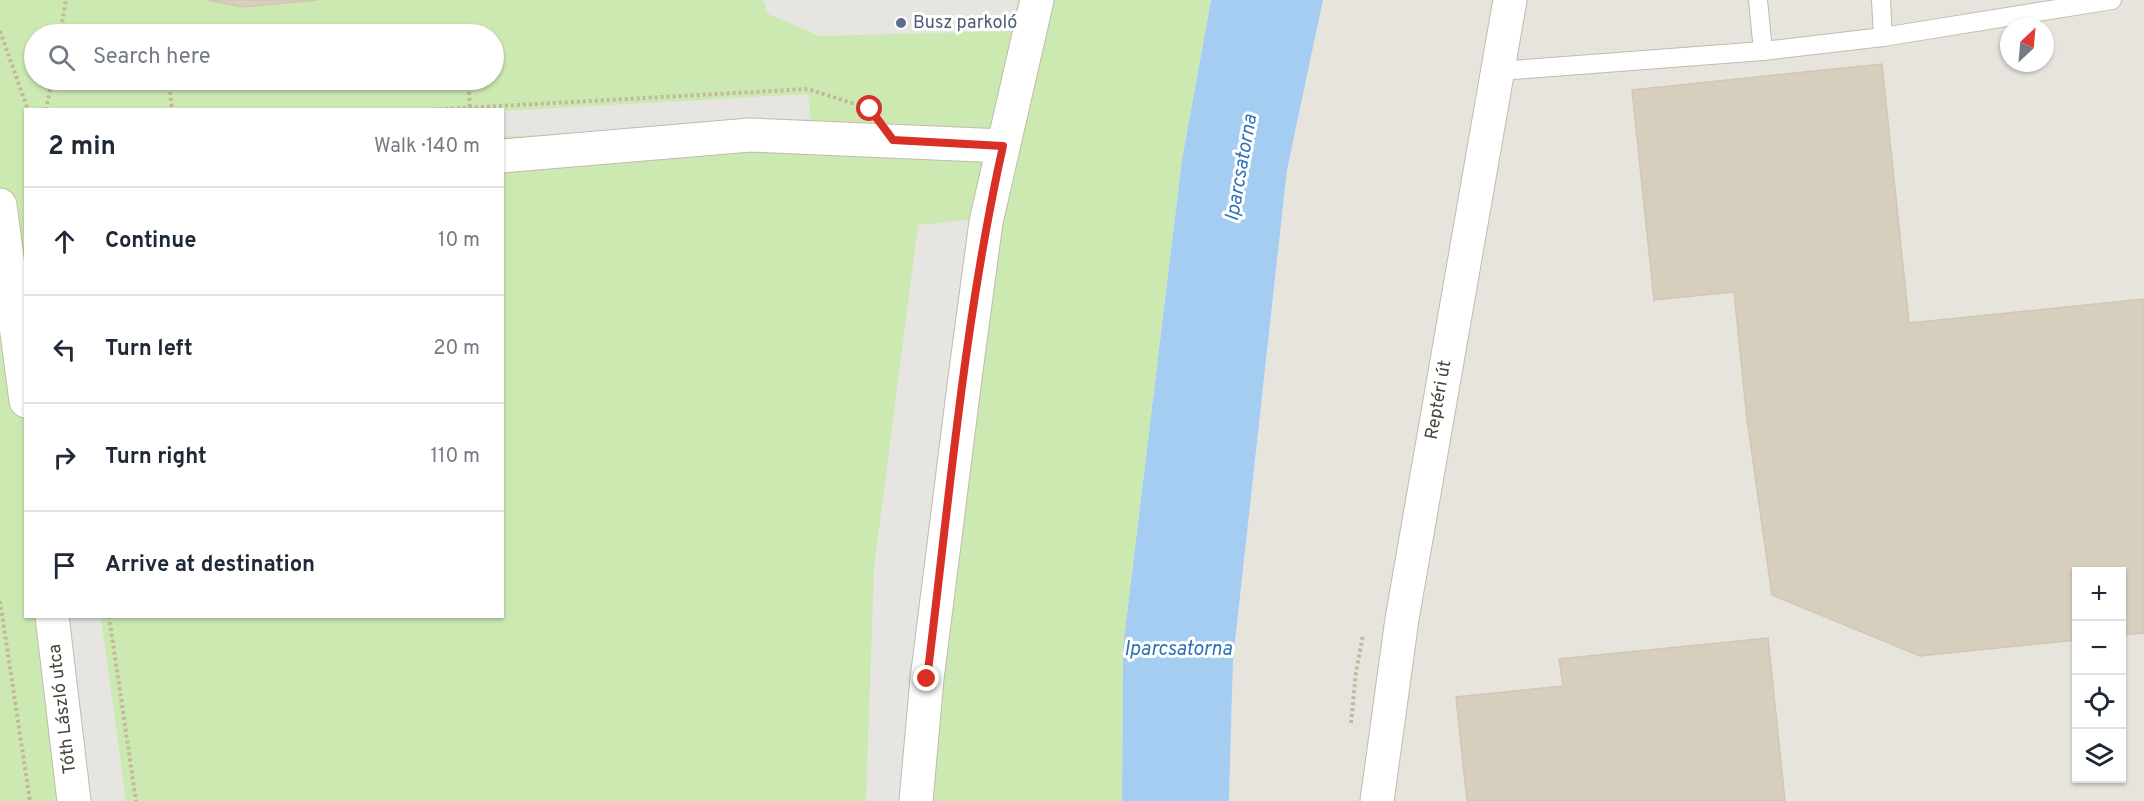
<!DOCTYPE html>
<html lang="en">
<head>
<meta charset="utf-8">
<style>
  :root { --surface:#fff; --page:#f6f6f7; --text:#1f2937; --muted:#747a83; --line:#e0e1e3 }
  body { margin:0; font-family:Overpass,sans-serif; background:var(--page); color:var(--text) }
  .controls { position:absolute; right:18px; bottom:18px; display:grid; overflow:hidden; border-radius:0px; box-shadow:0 2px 4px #0004 }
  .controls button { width:54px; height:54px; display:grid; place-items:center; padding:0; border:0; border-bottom:2px solid var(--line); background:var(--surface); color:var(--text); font:30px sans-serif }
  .compass { position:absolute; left:2000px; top:18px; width:54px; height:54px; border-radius:50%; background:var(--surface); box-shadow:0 2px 4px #0004; rotate:26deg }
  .stop { position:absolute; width:18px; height:18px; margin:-14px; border:4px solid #d93025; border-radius:50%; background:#fff }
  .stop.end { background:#d93025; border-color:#fff; box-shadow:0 2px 6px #0008 }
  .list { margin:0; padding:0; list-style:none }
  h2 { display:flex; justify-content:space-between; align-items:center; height:78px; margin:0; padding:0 24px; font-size:26px }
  h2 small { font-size:20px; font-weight:400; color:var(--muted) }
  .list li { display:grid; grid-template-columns:39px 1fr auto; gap:18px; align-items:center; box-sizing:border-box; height:108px; padding:0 24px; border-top:2px solid var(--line) }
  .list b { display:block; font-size:22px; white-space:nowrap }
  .list em { font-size:20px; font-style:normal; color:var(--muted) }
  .icon { flex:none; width:33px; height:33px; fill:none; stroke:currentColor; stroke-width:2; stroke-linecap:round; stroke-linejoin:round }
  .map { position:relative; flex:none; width:2144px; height:801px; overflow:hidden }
  .search { position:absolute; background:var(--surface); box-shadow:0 2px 4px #0004; left:24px; top:24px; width:480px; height:66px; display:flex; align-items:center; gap:15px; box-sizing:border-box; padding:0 21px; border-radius:33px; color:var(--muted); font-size:22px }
  .panel { position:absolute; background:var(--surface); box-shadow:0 2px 4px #0004; left:24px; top:108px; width:480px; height:510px; border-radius:0px }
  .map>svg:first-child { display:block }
  .industrial { fill:#e7e4de; fill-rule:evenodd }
  .green { fill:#cce9b2; fill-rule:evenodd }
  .parking { fill:#e6e5e1 }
  .water { fill:#a5cdf2 }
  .building { fill:#d7cfbe; stroke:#d2c8b1; stroke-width:1.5 }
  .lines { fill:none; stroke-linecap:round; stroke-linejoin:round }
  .lane-casing { stroke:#c1bbab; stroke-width:20 }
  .street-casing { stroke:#c1bbab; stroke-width:35 }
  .path { stroke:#c3b89c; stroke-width:4; stroke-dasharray:3 3; stroke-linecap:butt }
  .lane { stroke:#fff; stroke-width:18 }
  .street { stroke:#fff; stroke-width:33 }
  .route { stroke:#d93025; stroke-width:8 }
  .service-dot { fill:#5c6f8a; stroke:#fff; stroke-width:2 }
  .labels { text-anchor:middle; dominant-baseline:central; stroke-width:6; stroke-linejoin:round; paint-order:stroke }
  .service-label { font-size:18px; fill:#4e5e75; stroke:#fff; text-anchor:start }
  .street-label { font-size:18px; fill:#494337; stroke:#fff }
  .water-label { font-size:20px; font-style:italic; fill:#2e73b8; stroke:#fff }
</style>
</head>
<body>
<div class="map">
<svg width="2144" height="801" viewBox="0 0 2144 801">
  <rect width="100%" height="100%" fill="#f5f2e9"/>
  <path class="industrial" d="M1323 0H2144V801H1229L1233 660 1287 170ZM2009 27H2045V63H2009ZM2076 572H2122V778H2076Z"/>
  <path class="green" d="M0 0H1211L1182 159 1123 647 1122 801H0ZM34 34H494V80H34ZM26 110H502V616H26Z"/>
  <path class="parking" d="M763 0H1018L1011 31 820 36 768 14Z
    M808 94 811 119 503 137V111Z
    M966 220 986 222 916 801H866L874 568 918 225Z
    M52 617H101L126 801H74Z"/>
  <path class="water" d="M1211 0H1323L1287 170 1233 660 1229 801H1122L1123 647 1182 159Z"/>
  <path class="building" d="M207 0H317L242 7Z
    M1882 64 1909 323 2144 299V633L2122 635V572H2076V640L1920 656 1772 595 1747 419 1734 292 1654 300 1632 90Z
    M96 80H119L120 83 96 85Z
    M1768 638 1785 801H1467L1456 697 1563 686 1559 659Z"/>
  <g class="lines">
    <defs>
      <path id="lane" d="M1758 0 1763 51
        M1881 0 1883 37
        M1499 71 1763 51 1883 37 2112 0"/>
      <path id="street" d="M502 156 750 135 1003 146
        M0 205 26 401
        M52 616 74 801
        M916 801 927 679 965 378 986 222 1037 0
        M1377 801 1402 619 1510 0"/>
    </defs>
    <use href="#lane" class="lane-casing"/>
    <use href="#street" class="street-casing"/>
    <path class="path" d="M0 31 28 110
      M165 32V34
      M60 34 66 0
      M169 80 172 110
      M468 80 470 107
      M46 110 52 80
      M427 110 808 89 855 104
      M0 601 30 801
      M109 616 136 801
      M1351 723 1356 672 1363 635"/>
    <use href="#lane" class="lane"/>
    <use href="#street" class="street"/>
  </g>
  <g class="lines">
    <path class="route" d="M870 109 893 140 1003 146C964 321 949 502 927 679"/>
  </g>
  <circle class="service-dot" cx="901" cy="23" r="6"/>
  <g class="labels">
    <g class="service-label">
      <text x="913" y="23">Busz parkoló</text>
    </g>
    <g class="street-label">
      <text transform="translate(1439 400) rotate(-80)">Reptéri út</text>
      <text transform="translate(63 709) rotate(-97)">Tóth László utca</text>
    </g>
    <g class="water-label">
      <text transform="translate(1242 168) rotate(-80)">Iparcsatorna</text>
      <text x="1178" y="650">Iparcsatorna</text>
    </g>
  </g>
</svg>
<div class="controls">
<button>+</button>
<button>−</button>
<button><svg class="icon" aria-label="locate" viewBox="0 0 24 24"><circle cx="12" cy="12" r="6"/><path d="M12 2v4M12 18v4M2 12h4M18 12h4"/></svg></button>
<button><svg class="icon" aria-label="layers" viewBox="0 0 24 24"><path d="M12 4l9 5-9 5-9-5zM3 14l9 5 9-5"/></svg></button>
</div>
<svg class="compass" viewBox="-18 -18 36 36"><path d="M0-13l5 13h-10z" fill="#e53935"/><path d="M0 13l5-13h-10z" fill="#747a83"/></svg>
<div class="stop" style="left:870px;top:109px"></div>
<div class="stop end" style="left:927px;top:679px"></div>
<div class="search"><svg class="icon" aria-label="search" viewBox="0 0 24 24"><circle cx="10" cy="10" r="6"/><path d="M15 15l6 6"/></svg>Search here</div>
<section class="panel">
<h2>2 min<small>Walk · 140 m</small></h2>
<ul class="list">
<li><svg class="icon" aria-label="ahead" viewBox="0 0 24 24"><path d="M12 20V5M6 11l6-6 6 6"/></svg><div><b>Continue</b></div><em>10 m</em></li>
<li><svg class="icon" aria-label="left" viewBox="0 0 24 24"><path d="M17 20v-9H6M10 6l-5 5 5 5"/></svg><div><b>Turn left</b></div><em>20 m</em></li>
<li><svg class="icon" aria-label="right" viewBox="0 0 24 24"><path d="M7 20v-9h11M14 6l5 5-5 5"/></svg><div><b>Turn right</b></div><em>110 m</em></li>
<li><svg class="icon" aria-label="arrive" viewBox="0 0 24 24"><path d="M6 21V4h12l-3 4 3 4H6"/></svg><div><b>Arrive at destination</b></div></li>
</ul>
</section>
</div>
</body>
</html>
